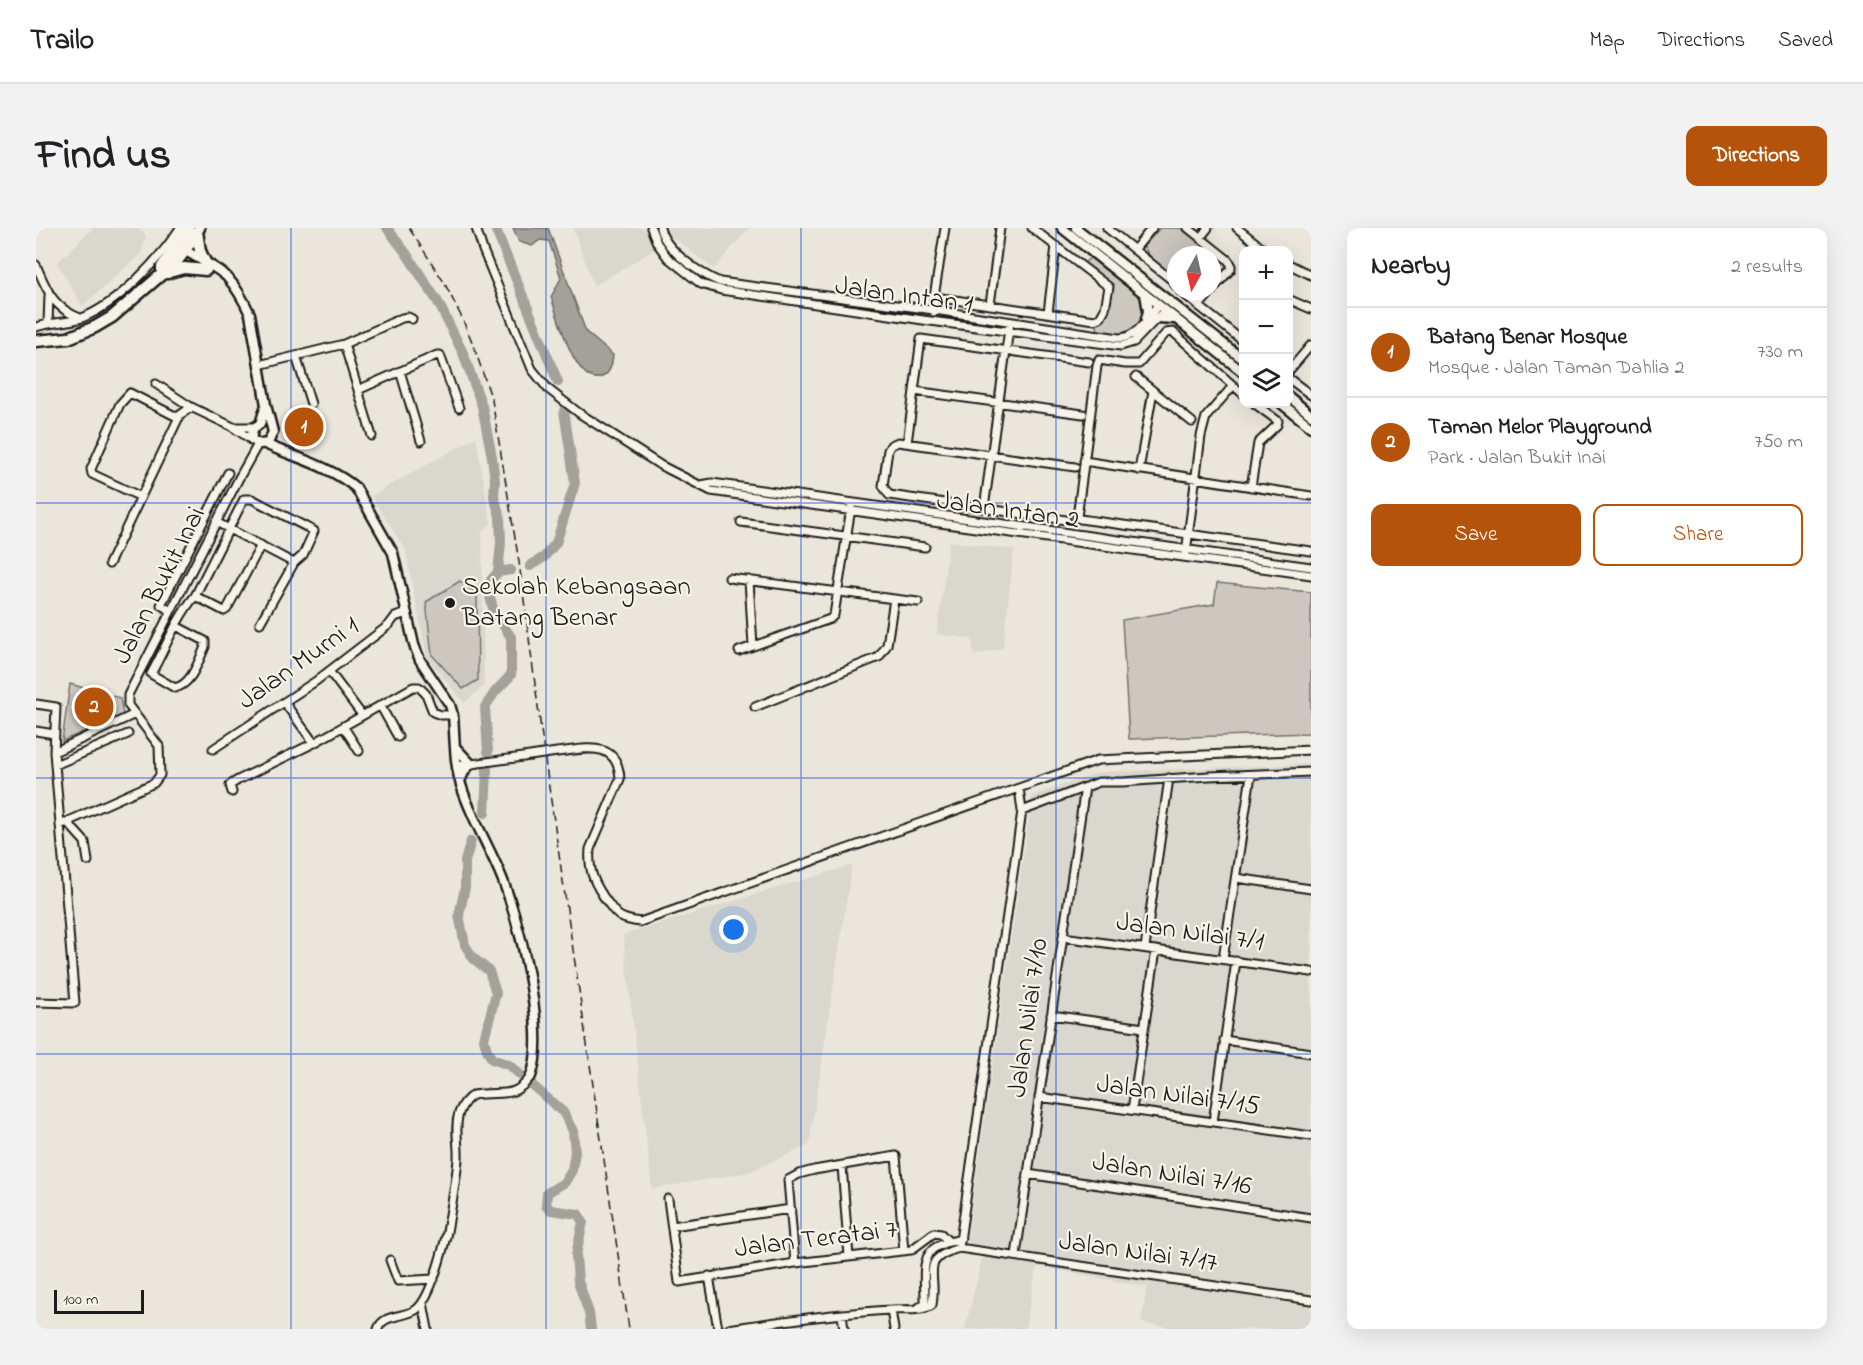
<!DOCTYPE html>
<html lang="en">
<head>
<meta charset="utf-8">
<style>
  :root { --surface:#fff; --page:#f2f2f2; --text:#202124; --muted:#757577; --line:#e0e0e0; --accent:#b45309 }
  body { margin:0; font-family:"Indie Flower",sans-serif; background:var(--page); color:var(--text) }
  .controls { position:absolute; right:18px; top:18px; display:grid; overflow:hidden; border-radius:12px; box-shadow:0 6px 24px #0002 }
  .controls button { width:54px; height:54px; display:grid; place-items:center; padding:0; border:0; border-bottom:2px solid var(--line); background:var(--surface); color:var(--text); font:30px sans-serif }
  .compass { position:absolute; left:1131px; top:18px; width:54px; height:54px; border-radius:50%; background:var(--surface); box-shadow:0 6px 24px #0002; rotate:188deg }
  .scale { position:absolute; left:18px; bottom:15px; width:90px; box-sizing:border-box; padding-left:6px; border:3px solid #1c1c1c; border-top:0; font-size:16px; line-height:21px; white-space:nowrap; color:#1c1c1c; -webkit-text-stroke:4px #f7f3e8; paint-order:stroke }
  .you { position:absolute; left:698px; top:702px; width:21px; height:21px; margin:-15px; border:4px solid #fff; border-radius:50%; background:#1a73e8; box-shadow:0 0 0 9px #1a73e833 }
  .badge { display:grid; place-items:center; width:39px; height:39px; border-radius:50%; background:var(--accent); color:#fff; font-size:20px; font-weight:700 }
  .pin { position:absolute; translate:-50% -50%; border:3px solid #fff; box-shadow:0 2px 6px #0006 }
  .list { margin:0; padding:0; list-style:none }
  h2 { display:flex; justify-content:space-between; align-items:center; height:78px; margin:0; padding:0 24px; font-size:26px }
  h2 small { font-size:20px; font-weight:400; color:var(--muted) }
  .list li { display:grid; grid-template-columns:39px 1fr auto; gap:18px; align-items:center; box-sizing:border-box; height:90px; padding:0 24px; border-top:2px solid var(--line) }
  .list b { display:block; font-size:22px; white-space:nowrap }
  .list p { margin:0; font-size:20px; white-space:nowrap; color:var(--muted) }
  .list em { font-size:20px; font-style:normal; color:var(--muted) }
  .actions { display:flex; gap:12px; padding:18px 24px }
  .actions a { flex:1; padding:14px 0; border:2px solid var(--accent); border-radius:12px; text-align:center; font-size:21px; color:var(--accent) }
  .actions .main { background:var(--accent); color:#fff }
  .icon { flex:none; width:33px; height:33px; fill:none; stroke:currentColor; stroke-width:2; stroke-linecap:round; stroke-linejoin:round }
  .map { position:relative; flex:none; width:1275px; height:1101px; overflow:hidden; border-radius:12px }
  header { display:flex; align-items:center; gap:36px; box-sizing:border-box; height:84px; padding:0 30px; background:var(--surface); border-bottom:2px solid var(--line) }
  header strong { font-size:28px }
  nav { display:flex; gap:33px; margin-inline-start:auto; font-size:21px }
  .intro { display:flex; align-items:center; justify-content:space-between; box-sizing:border-box; height:144px; padding:0 36px }
  h1 { margin:0; font-size:42px }
  .button { padding:15px 27px; border-radius:12px; background:var(--accent); color:#fff; font-size:21px; font-weight:700 }
  main { display:flex; gap:36px; padding:0 36px }
  aside { flex:1; background:var(--surface); border-radius:12px; box-shadow:0 6px 24px #0002 }
  .map>svg:first-child { display:block }
  .built { fill:#dad7ce }
  .green { fill:#ccc8c0; stroke:#74726e; stroke-width:1.5 }
  .water { fill:#a3a19a; stroke:#6d6c68; stroke-width:1.5 }
  .lines { fill:none; stroke-linecap:round; stroke-linejoin:round }
  .river { stroke:#a3a19a; stroke-width:10 }
  .minor-casing { stroke:#1c1c1c; stroke-width:11 }
  .tertiary-casing { stroke:#1c1c1c; stroke-width:13 }
  .primary-casing { stroke:#1c1c1c; stroke-width:15 }
  .minor { stroke:#f7f3e8; stroke-width:7 }
  .tertiary { stroke:#f7f3e8; stroke-width:8 }
  .primary { stroke:#f7f3e8; stroke-width:10 }
  .rail { stroke:#1c1c1c; stroke-width:1.5; stroke-dasharray:9 4.5; stroke-linecap:butt }
  .minor-bridge-casing { stroke:#1c1c1c; stroke-width:11; stroke-linecap:butt }
  .minor-bridge { stroke:#f7f3e8; stroke-width:7 }
  .grid { fill:none; stroke:#1d4ed8; stroke-width:1.5; stroke-opacity:0.55 }
  .poi-dot { fill:#1c1c1c; stroke:#f7f3e8; stroke-width:2 }
  .labels { text-anchor:middle; dominant-baseline:central; stroke-width:4.5; stroke-linejoin:round; paint-order:stroke }
  .street-label { font-size:27px; fill:#1c1c1c; stroke:#f7f3e8 }
  .poi-label { font-size:27px; fill:#1c1c1c; stroke:#f7f3e8; text-anchor:start }
</style>
</head>
<body>
<header>
<strong>Trailo</strong>
<nav><a>Map</a><a>Directions</a><a>Saved</a></nav>
</header>
<div class="intro"><h1>Find us</h1><a class="button">Directions</a></div>
<main>
<div class="map">
<svg width="1275" height="1101" viewBox="0 0 1275 1101">
  <rect width="100%" height="100%" fill="#eae6dc"/>
  <filter id="ink" filterUnits="userSpaceOnUse"><feTurbulence type="fractalNoise" baseFrequency=".0167" numOctaves="2"/><feDisplacementMap in="SourceGraphic" scale="12" xChannelSelector="R" yChannelSelector="G"/><feConvolveMatrix kernelMatrix="1 2 1 2 8 2 1 2 1" color-interpolation-filters="sRGB"/></filter>
  <g filter="url(#ink)">
    <path class="built" d="M57 0H101L110 8 105 26 46 78 21 35Z
      M537 0H713L678 41 638 10 558 58Z
      M440 209 455 295 446 304 448 458 428 475 391 429 369 321 335 268Z
      M913 313 978 322 967 420 938 428 936 411 901 406Z
      M1275 536V1101H1146L1105 1095 1111 1059 1001 1038 989 1101H929L946 1031 931 1012 996 568 1064 544Z
      M816 637 773 917 713 944 616 961 587 707Z"/>
    <path class="green" d="M1124 0H1144L1189 33 1191 41 1176 58V27H1140V52C1131 40 1112 32 1108 18Z
      M1057 27 1107 68C1112 82 1106 105 1088 108 1081 110 1070 106 1063 106L1060 94 1070 88 1075 59 1047 36Z
      M424 353 441 366 442 452 427 461 396 427 390 374Z
      M1181 355 1275 364V505L1093 511 1086 392 1178 376Z
      M34 456 84 470 87 487 26 513Z"/>
    <path class="water" d="M477 0H512L550 104 577 127C576 136 575 143 568 148 540 164 521 85 515 69L525 50 513 13 504 12 496 18 483 14Z"/>
    <g class="lines">
      <path class="river" d="M351 0 370 25 402 74 427 125 446 178 456 229 459 253 458 269 464 288 465 315 462 344 455 352 453 365 458 384 475 409V447L459 464 449 479 452 524
        M459 0 522 154
        M494 338 508 329 520 315 539 255 528 183
        M462 344 475 342
        M449 585 451 541
        M435 613 429 633V660L423 687 429 717 437 730 453 743 460 765 448 811 451 822 456 831 473 837 527 884 537 903 539 924 536 942 529 954 511 965 510 978 515 982 542 986 547 994 540 1027 542 1053 553 1085 555 1101"/>
      <defs>
        <path id="minor" d="M440 0 447 22 496 141 512 161 543 185 624 237 675 263 1275 347
          M615 0 621 15 632 30 665 56 685 62 887 92 1085 118 1098 114 1125 86
          M624 0C629 22 664 46 684 54L898 82 1083 110C1101 110 1112 90 1122 77
          M1071 0 1137 53 1140 58
          M1152 0 1191 31 1195 36V41L1176 62
          M1201 0 1229 22
          M1164 10 1172 0
          M1098 22 1116 0
          M1252 36 1275 47
          M0 37C11 62 16 79 44 90
          M1144 63 1208 114
          M898 69 1059 92 1064 90 1069 81 1073 59 996 0
          M1252 71 1275 81
          M954 77 964 0
          M1163 78 1176 63
          M898 84V69L909 0
          M1012 85 1020 18
          M12 95 13 68
          M0 99C15 94 31 95 46 90 83 75 122 33 144 0
          M308 116 336 208
          M260 128 275 176
          M223 137 308 116 366 90 372 89 376 91
          M364 143 385 213
          M1252 144 1275 117
          M1100 149 1156 194
          M1252 150 1275 167
          M120 156 155 179
          M322 162 401 127H404L423 180
          M878 163 1047 186
          M1208 167 1137 104 1130 105 1103 136H1089L1063 132 1061 138 1041 289 1044 291 1275 323
          M198 199H218
          M871 215 885 111 1053 134
          M1048 233 1275 268
          M1103 242 1117 163
          M665 257 676 255 1275 339
          M1215 259 1222 215 1241 197 1242 193 1219 176
          M105 269 56 246 55 241 84 176 94 165 143 190
          M948 280 974 94
          M1030 292 853 267 847 258 852 222 855 217 862 214 1039 239
          M180 294 258 335
          M705 294 889 319
          M1150 325 1165 208 1170 189 1196 159
          M73 336 144 187 155 179 195 198 216 212
          M693 350 882 374
          M713 352 717 418
          M159 368 188 383 191 381 225 317
          M135 383 125 377 192 245
          M140 398 169 413V419C162 434 156 456 139 460L115 446C129 421 140 391 159 368L208 271H216L278 303 267 327 258 335 224 395
          M703 423 794 391 798 387 815 280
          M293 443 326 487
          M248 474 278 515
          M0 476 20 479 18 524 39 775 0 774
          M344 477 362 509
          M719 479 843 429 851 417 858 371
          M307 498 323 523
          M0 503 18 506
          M177 521 280 453 353 397 359 389 371 385
          M18 524 99 486
          M521 524C549 521 582 511 584 551L554 621C552 644 559 657 572 675 576 680 579 686 585 689 591 692 597 693 604 694L1062 532 1275 522
          M19 537 92 506
          M421 538 487 529
          M196 564 194 557 202 552 278 515 377 459H383L390 466 397 484 405 487H417
          M986 583 1063 554H1087L1173 548 1275 544
          M31 594 49 614 52 633
          M24 597 118 555 124 547 123 518 92 477V467L203 250 222 216
          M1200 650 1275 661
          M1027 709 1275 744
          M1109 720 1133 550
          M1187 731 1215 547
          M1015 787 1108 800
          M1188 812 1275 825
          M1003 869 1275 908
          M1096 882 1120 722
          M1177 894 1200 733
          M806 938 813 1029
          M992 946 1275 990
          M632 971 643 1054 759 1035 875 1022 898 1005 905 1006 913 1014
          M636 998 755 981
          M923 1020 986 583 983 560
          M980 1027 1049 559
          M354 1032 362 1053 398 1051
          M759 1035 752 952 763 946 778 942 860 928 868 1023
          M673 1048 682 1101
          M387 1075 392 1101
          M881 1081 889 1075C890 1057 882 1027 902 1018 909 1014 917 1013 925 1011
          M855 1082 858 1101
          M806 1087 808 1101
          M342 1101C347 1085 370 1090 381 1081 395 1069 407 1022 411 1004 415 980 420 955 422 931 423 915 418 900 423 885 426 877 430 871 437 867 463 862 478 873 495 848
          M692 1101C745 1093 800 1085 855 1082 867 1081 885 1084 896 1077 902 1045 882 1032 923 1020L1275 1072"/>
        <path id="tertiary" d="M1026 0 1208 145
          M1040 0 1208 132
          M146 20C159 30 180 38 191 49 201 60 208 73 214 86L230 177 237 204 232 215 224 216 216 212C215 205 217 199 224 196L230 177
          M1109 66 1112 83 1110 91
          M1122 90 1138 91
          M1252 168 1275 187
          M1246 176 1275 199
          M229 216C260 230 294 238 320 260L357 325 378 417 384 432 414 477 417 487C419 511 418 537 426 560 435 588 451 615 463 643 482 686 512 804 495 848
          M420 520 435 536 429 542 425 551"/>
        <path id="primary" d="M161 3 164 23 170 36
          M132 45 149 23 163 0
          M126 46V39L152 0
          M0 113 32 110 59 99 76 89 126 46 148 40 170 42"/>
      </defs>
      <use href="#minor" class="minor-casing"/>
      <use href="#tertiary" class="tertiary-casing"/>
      <use href="#primary" class="primary-casing"/>
      <use href="#minor" class="minor"/>
      <use href="#tertiary" class="tertiary"/>
      <use href="#primary" class="primary"/>
      <path class="rail" d="M373 0 408 54 426 90 437 116 456 172 483 334 509 532 593 1101"/>
      <defs>
        <path id="minor-bridge" d="M487 529 521 524"/>
      </defs>
      <use href="#minor-bridge" class="minor-bridge-casing"/>
      <use href="#minor-bridge" class="minor-bridge"/>
    </g>
  </g>
  <path class="grid" d="M255 0V1101M510 0V1101M765 0V1101M1020 0V1101M0 275H1275M0 550H1275M0 826H1275"/>
  <circle class="poi-dot" cx="414" cy="375" r="6"/>
  <g class="labels">
    <g class="street-label">
      <text transform="translate(868 68) rotate(8)">Jalan Intan 1</text>
      <text transform="translate(972 283) rotate(8)">Jalan Intan 2</text>
      <text transform="translate(124 358) rotate(-63)">Jalan Bukit Inai</text>
      <text transform="translate(263 436) rotate(-35)">Jalan Murni 1</text>
      <text transform="translate(1154 705) rotate(8)">Jalan Nilai 7/1</text>
      <text transform="translate(993 790) rotate(-82)">Jalan Nilai 7/10</text>
      <text transform="translate(1142 868) rotate(8)">Jalan Nilai 7/15</text>
      <text transform="translate(1136 947) rotate(9)">Jalan Nilai 7/16</text>
      <text transform="translate(780 1012) rotate(-7)">Jalan Teratai 7</text>
      <text transform="translate(1102 1025) rotate(8)">Jalan Nilai 7/17</text>
    </g>
    <g class="poi-label">
      <text x="426" y="359">Sekolah Kebangsaan<tspan x="426" dy="31">Batang Benar</tspan></text>
    </g>
  </g>
</svg>
<div class="controls">
<button>+</button>
<button>−</button>
<button><svg class="icon" aria-label="layers" viewBox="0 0 24 24"><path d="M12 4l9 5-9 5-9-5zM3 14l9 5 9-5"/></svg></button>
</div>
<svg class="compass" viewBox="-18 -18 36 36"><path d="M0-13l5 13h-10z" fill="#e53935"/><path d="M0 13l5-13h-10z" fill="#757577"/></svg>
<div class="scale">100 m</div>
<div class="you"></div>
<div class="pin badge" style="left:268px;top:199px">1</div>
<div class="pin badge" style="left:58px;top:479px">2</div>
</div>
<aside>
<h2>Nearby<small>2 results</small></h2>
<ul class="list">
<li><span class="badge">1</span><div><b>Batang Benar Mosque</b><p>Mosque · Jalan Taman Dahlia 2</p></div><em>730 m</em></li>
<li><span class="badge">2</span><div><b>Taman Melor Playground</b><p>Park · Jalan Bukit Inai</p></div><em>750 m</em></li>
</ul>
<div class="actions"><a class="main">Save</a><a>Share</a></div>
</aside>
</main>
</body>
</html>
